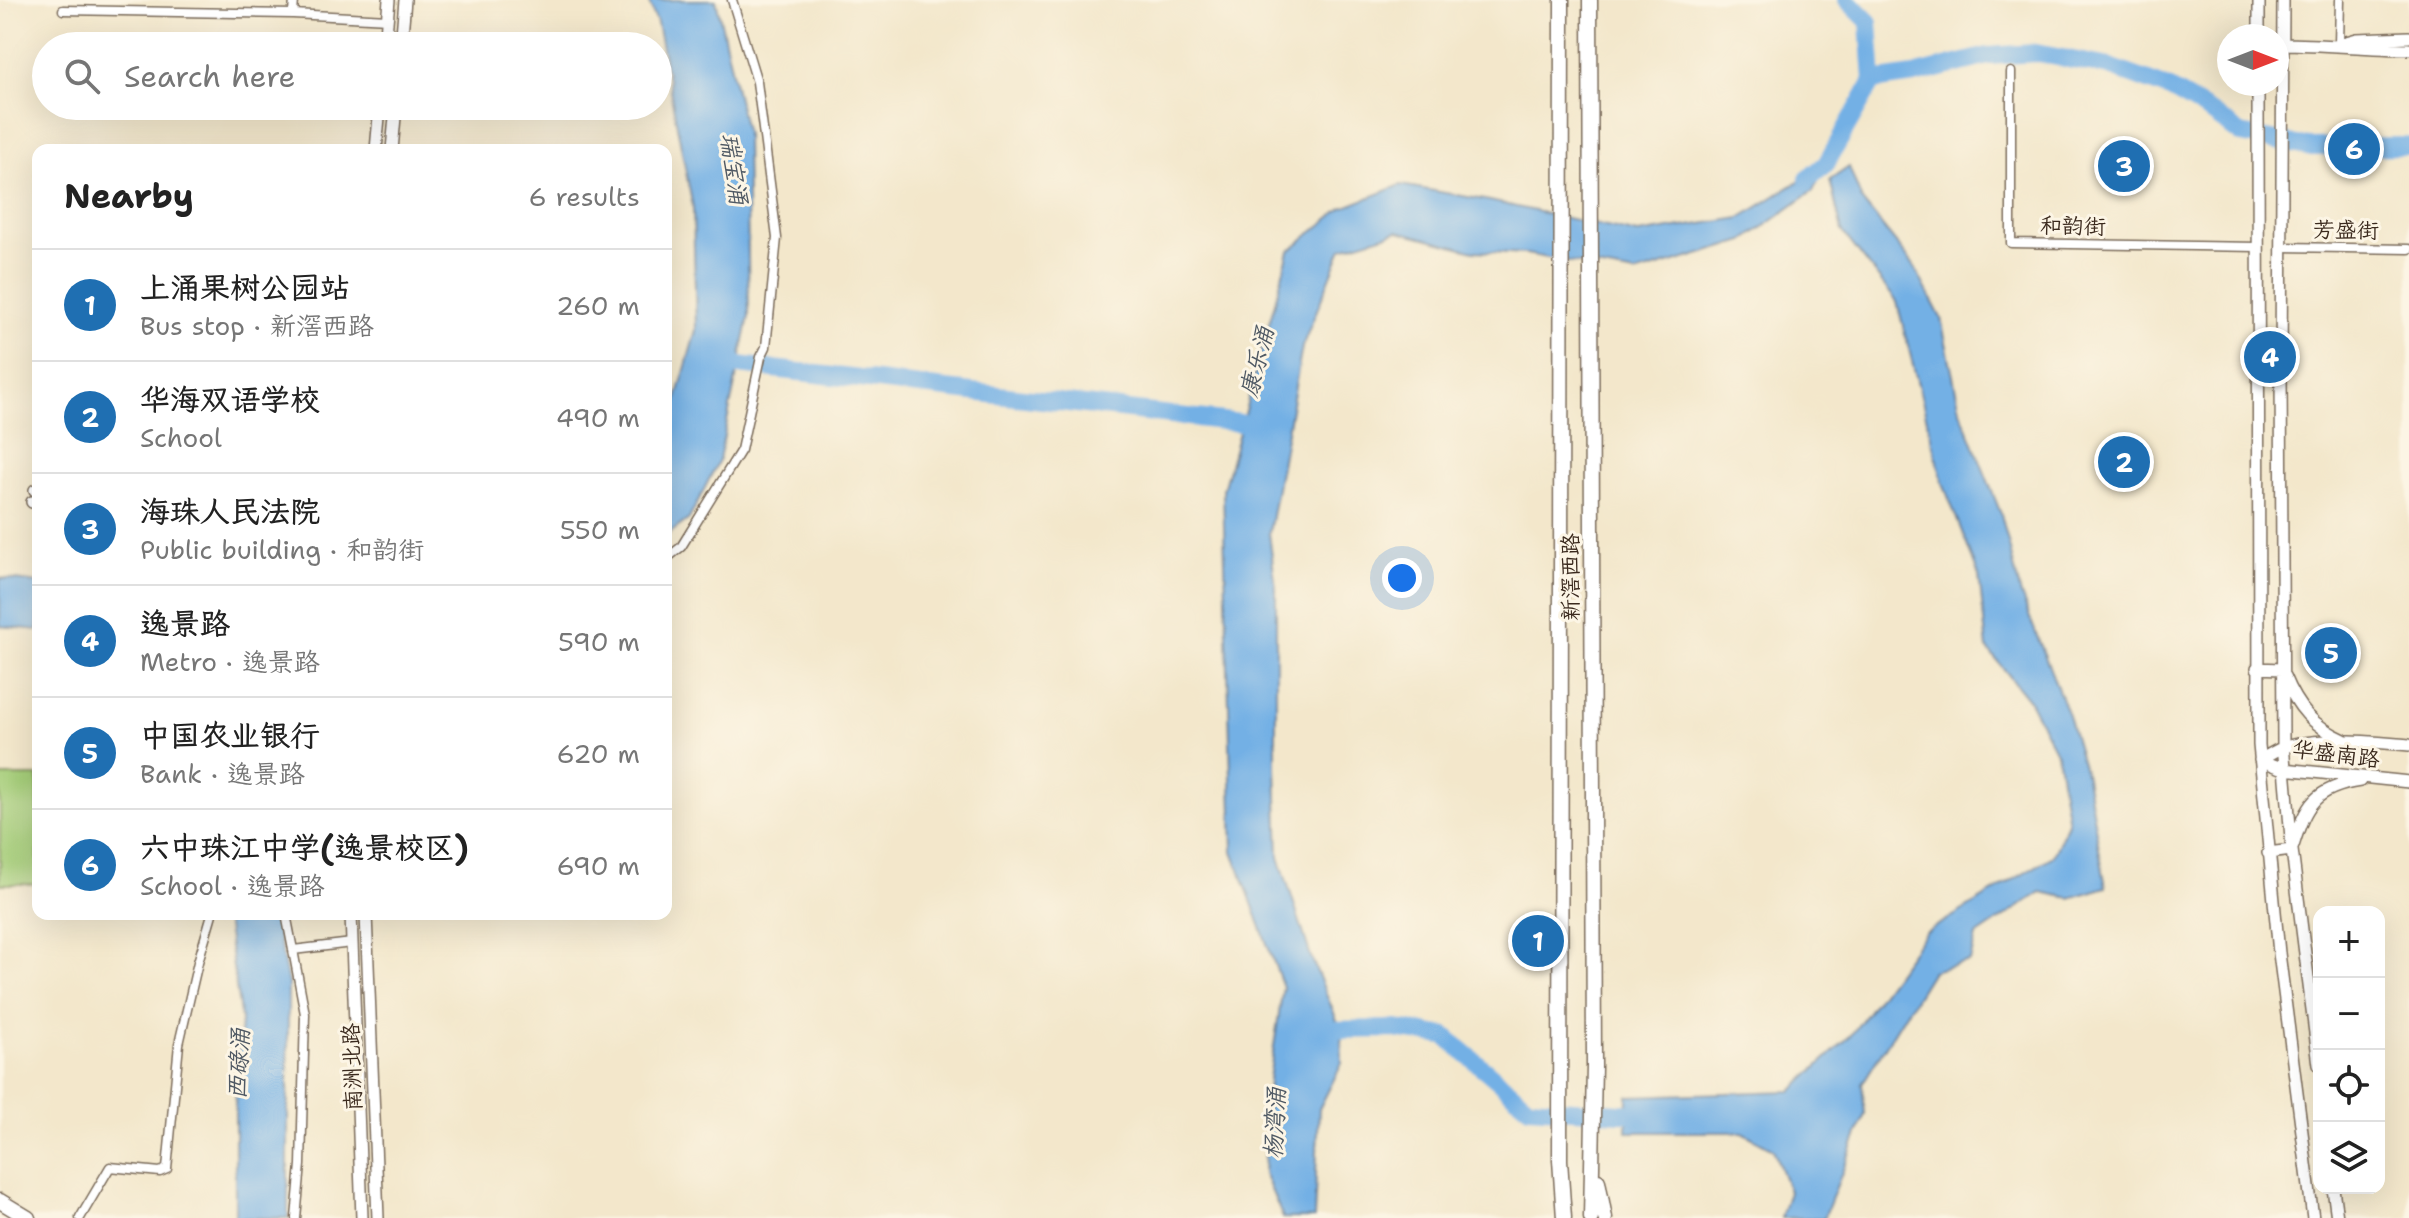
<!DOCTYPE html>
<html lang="en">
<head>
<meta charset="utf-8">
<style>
  :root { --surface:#fff; --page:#f2f2f2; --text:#222; --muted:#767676; --line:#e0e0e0; --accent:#1f6fb2 }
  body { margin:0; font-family:"Shantell Sans","LXGW WenKai TC",sans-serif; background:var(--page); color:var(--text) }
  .controls { position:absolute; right:24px; bottom:24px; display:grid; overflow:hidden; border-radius:16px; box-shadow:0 8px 32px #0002 }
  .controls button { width:72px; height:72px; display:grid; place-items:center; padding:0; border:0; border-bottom:2px solid var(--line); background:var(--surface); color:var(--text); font:40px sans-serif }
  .compass { position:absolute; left:2217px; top:24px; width:72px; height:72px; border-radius:50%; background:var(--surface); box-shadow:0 8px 32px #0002; rotate:90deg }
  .you { position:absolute; left:1402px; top:578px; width:28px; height:28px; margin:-20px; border:6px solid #fff; border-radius:50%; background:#1a73e8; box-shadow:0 0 0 12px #1a73e833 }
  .badge { display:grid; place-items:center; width:52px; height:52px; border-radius:50%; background:var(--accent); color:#fff; font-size:26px; font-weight:700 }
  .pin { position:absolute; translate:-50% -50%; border:4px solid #fff; box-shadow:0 2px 8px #0006 }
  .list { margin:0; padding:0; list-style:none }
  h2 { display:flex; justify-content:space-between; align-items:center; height:104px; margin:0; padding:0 32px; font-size:34px }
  h2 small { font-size:26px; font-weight:400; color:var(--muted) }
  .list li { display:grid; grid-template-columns:52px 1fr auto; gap:24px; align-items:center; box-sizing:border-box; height:112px; padding:0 32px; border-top:2px solid var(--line) }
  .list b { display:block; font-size:30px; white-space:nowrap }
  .list p { margin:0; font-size:26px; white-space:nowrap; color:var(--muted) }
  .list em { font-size:26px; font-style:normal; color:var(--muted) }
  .icon { flex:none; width:44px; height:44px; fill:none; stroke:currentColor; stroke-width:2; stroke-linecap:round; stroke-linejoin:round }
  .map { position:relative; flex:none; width:2409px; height:1218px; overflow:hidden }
  .search { position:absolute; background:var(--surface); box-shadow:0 8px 32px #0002; left:32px; top:32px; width:640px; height:88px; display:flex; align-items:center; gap:20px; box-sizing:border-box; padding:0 28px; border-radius:44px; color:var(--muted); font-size:30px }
  .panel { position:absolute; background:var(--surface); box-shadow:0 8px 32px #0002; left:32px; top:144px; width:640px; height:776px; border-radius:16px }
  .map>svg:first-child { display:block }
  .green { fill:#a5cd79; stroke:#707c4c; stroke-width:2 }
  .water { fill:#73b0e5; stroke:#576d82; stroke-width:2 }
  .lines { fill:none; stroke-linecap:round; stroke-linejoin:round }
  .river { stroke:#73b0e5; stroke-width:18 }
  .street-casing { stroke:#7b6c5b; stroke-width:11 }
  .secondary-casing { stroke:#7b6c5b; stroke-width:14 }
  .highway-casing { stroke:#7b6c5b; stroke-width:17 }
  .street { stroke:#fff; stroke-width:8 }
  .secondary { stroke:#fff; stroke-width:11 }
  .highway { stroke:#fff; stroke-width:14 }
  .labels { text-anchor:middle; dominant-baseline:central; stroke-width:6; stroke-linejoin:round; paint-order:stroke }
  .street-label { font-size:22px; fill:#3b2a1e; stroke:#fcf5e5 }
  .water-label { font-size:24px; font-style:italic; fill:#4f5964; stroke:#fcf5e5 }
</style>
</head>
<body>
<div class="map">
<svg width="2409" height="1218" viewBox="0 0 2409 1218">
  <rect width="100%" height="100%" fill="#fcf5e5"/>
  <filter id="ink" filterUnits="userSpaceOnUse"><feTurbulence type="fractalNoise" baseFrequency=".0125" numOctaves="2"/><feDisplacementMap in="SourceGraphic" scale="16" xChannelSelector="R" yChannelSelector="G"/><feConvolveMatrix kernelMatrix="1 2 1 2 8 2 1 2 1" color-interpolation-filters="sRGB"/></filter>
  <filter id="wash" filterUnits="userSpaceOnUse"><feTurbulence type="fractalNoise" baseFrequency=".006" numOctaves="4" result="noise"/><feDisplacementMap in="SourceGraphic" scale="32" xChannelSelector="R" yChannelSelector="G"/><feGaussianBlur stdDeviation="1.8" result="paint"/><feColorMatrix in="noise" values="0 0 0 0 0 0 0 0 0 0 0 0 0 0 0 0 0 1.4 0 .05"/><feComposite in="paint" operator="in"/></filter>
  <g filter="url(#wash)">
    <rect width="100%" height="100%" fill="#f3e7cb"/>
    <path class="green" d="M0 776H38V884H0Z"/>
    <path class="water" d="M648 0H716L746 135 749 317 719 460 689 519 666 536V426L673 413 696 330 693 208 657 23Z
      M1826 164 1813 191 1744 241 1635 274 1526 254 1474 251 1398 231 1342 248 1302 347 1269 533 1276 589V768L1279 857 1312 960 1341 1030 1342 1063 1319 1109 1314 1218H1283L1264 1173 1269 1079 1283 987 1233 852 1223 490 1289 251 1342 208 1401 185 1490 201 1638 234 1740 218Z
      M1849 167 1862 201 1913 264 1941 318 1960 410 2001 514 2021 595 2068 715 2086 777 2106 887 2070 898 2041 892 1976 936 1970 961 1932 971 1862 1084 1865 1114 1824 1218H1781L1789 1191 1773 1149 1742 1132H1627L1628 1096 1792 1091 1851 1035 1925 933 2053 856 2068 823 2057 754 2028 699 1987 648 1979 576 1943 483 1897 302 1842 231 1830 180Z
      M0 578 38 583V630L0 626Z
      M225 914H274L288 983V1218H235V1106L241 1020Z"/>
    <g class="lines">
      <path class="river" d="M1873 81 1914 75 1988 56 2036 53 2110 67 2170 89 2212 113 2241 134 2308 147 2409 146
        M1808 179 1826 164 1873 81 1869 22 1847 0
        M718 371 739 365 1266 426
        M1320 1030 1395 1029 1445 1036 1529 1107 1651 1115"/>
    </g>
  </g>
  <g filter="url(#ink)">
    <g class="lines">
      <defs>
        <path id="street" d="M63 10 293 14 388 19
          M293 14 294 0
          M2339 44 2340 0
          M2011 72V243L2258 247
          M2283 247 2409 249
          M666 559 681 547 741 450 761 357 766 347 777 238 757 82 732 0
          M286 914 293 950 352 943
          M293 950 305 1014 301 1165 296 1218
          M80 1218 110 1167 160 1172 167 1169 179 1044 198 962 212 914"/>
        <path id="secondary" d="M2283 0 2281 372 2283 744 2292 850 2319 1065
          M2259 36V0
          M2283 44C2326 44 2367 49 2409 49
          M2339 44 2357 39 2409 37
          M385 46 389 0
          M401 46 405 0
          M2258 84 2259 745 2279 953 2313 1218
          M376 150 380 106
          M392 150 396 106
          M35 490 38 491
          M32 502 38 503
          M2257 668 2281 669
          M2284 676C2297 708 2313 726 2344 740
          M2260 760C2267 756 2275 751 2282 748 2319 736 2371 742 2409 745
          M2260 760 2284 769 2409 782
          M2293 846C2306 804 2315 788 2360 781
          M2268 853 2292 850
          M351 914 362 1218
          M366 914 378 1218
          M2333 1188 2337 1218"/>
        <path id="highway" d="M1562 0 1560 1160 1564 1218
          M1590 0 1594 1066 1591 1218
          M1598 1181 1605 1218
          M0 1201 28 1218"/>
      </defs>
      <use href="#street" class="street-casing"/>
      <use href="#secondary" class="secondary-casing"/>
      <use href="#highway" class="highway-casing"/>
      <use href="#street" class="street"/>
      <use href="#secondary" class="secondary"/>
      <use href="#highway" class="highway"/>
    </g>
  </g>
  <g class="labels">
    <g class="street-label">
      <text transform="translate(2073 226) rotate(1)">和韵街</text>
      <text transform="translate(2346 230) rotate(1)">芳盛街</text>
      <text transform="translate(1570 577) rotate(-90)">新滘西路</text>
      <text transform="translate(2336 754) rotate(7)">华盛南路</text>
      <text transform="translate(352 1067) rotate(-92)">南洲北路</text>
    </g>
    <g class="water-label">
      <text transform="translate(734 169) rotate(82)">瑞宝涌</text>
      <text transform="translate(1257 362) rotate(-76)">康乐涌</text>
      <text transform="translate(239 1064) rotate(-87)">西碌涌</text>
      <text transform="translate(1275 1123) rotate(-87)">杨湾涌</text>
    </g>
  </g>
</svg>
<div class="controls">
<button>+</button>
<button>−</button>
<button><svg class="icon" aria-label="locate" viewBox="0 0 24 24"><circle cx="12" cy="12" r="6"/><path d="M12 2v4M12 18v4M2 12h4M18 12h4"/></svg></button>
<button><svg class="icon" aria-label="layers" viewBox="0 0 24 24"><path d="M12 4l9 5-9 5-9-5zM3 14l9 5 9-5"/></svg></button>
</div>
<svg class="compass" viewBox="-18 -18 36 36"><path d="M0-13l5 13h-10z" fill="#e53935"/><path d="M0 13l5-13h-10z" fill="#767676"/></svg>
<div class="you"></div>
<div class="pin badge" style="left:1538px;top:941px">1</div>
<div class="pin badge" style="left:2124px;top:462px">2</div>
<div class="pin badge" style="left:2124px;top:166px">3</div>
<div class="pin badge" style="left:2270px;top:357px">4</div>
<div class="pin badge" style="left:2331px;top:653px">5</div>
<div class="pin badge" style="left:2354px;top:149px">6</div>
<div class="search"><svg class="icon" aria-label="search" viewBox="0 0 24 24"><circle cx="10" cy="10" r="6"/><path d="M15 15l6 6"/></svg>Search here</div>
<section class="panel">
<h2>Nearby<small>6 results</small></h2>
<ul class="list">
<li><span class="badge">1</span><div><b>上涌果树公园站</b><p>Bus stop · 新滘西路</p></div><em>260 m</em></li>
<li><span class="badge">2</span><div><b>华海双语学校</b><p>School</p></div><em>490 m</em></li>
<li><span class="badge">3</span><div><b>海珠人民法院</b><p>Public building · 和韵街</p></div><em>550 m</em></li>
<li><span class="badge">4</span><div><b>逸景路</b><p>Metro · 逸景路</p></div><em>590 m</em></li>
<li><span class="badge">5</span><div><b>中国农业银行</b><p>Bank · 逸景路</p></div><em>620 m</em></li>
<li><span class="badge">6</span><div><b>六中珠江中学(逸景校区)</b><p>School · 逸景路</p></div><em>690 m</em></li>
</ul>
</section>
</div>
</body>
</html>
